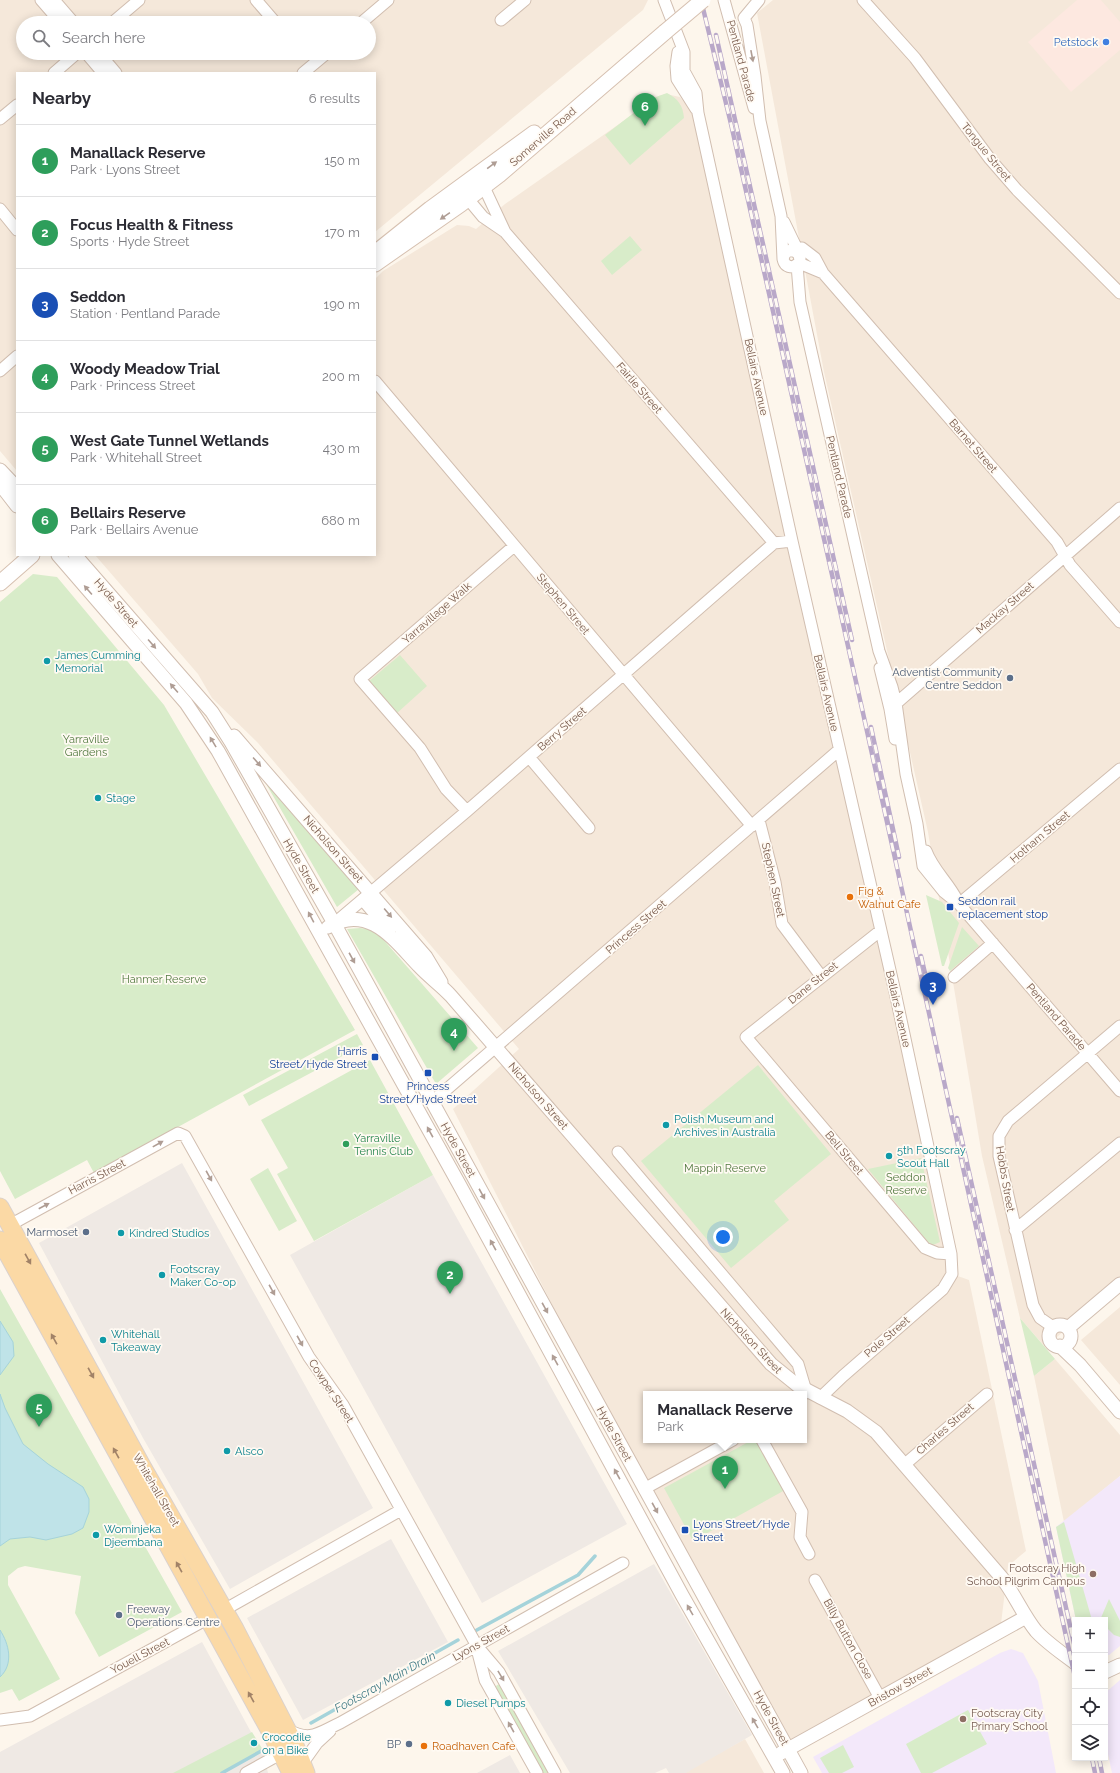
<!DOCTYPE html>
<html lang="en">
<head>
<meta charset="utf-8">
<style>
  :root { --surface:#fff; --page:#f2f2f3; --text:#2b2b33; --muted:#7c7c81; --line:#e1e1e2; --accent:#1a73e8 }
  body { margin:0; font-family:Raleway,sans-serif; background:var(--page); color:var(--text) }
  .controls { position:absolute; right:12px; bottom:12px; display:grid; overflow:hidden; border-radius:0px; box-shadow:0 2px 10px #0003 }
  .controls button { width:36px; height:36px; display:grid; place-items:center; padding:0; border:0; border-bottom:1px solid var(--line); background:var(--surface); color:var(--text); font:20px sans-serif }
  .you { position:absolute; left:723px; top:1237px; width:14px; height:14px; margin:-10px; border:3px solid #fff; border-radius:50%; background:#1a73e8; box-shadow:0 0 0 6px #1a73e833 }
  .badge { display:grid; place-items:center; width:26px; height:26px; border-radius:50%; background:var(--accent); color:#fff; font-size:13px; font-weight:700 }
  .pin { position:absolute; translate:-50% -33px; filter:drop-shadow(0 1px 2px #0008) }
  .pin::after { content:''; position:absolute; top:21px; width:14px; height:12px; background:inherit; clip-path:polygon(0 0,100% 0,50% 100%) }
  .popup { position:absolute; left:643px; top:1391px; width:164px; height:52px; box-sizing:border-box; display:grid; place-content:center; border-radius:0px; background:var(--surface); filter:drop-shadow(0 1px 3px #0005); font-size:13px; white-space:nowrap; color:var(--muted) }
  .popup b { font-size:15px; color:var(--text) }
  .popup::after { content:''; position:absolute; left:50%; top:100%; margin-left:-8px; border:8px solid transparent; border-top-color:var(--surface) }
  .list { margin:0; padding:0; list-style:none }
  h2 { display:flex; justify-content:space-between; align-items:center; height:52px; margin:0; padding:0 16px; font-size:17px }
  h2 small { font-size:13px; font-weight:400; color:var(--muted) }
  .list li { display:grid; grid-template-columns:26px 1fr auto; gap:12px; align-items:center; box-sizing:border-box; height:72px; padding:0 16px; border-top:1px solid var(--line) }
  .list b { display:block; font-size:15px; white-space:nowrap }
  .list p { margin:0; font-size:13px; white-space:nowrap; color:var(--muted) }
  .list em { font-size:13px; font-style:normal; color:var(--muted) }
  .icon { flex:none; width:22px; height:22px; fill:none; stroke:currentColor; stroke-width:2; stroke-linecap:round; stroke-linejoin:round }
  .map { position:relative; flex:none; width:1120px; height:1773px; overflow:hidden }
  .search { position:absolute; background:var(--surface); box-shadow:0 2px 10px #0003; left:16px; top:16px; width:360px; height:44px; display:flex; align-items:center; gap:10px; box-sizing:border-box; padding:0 14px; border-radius:22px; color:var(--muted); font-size:15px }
  .panel { position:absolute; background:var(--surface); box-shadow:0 2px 10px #0003; left:16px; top:72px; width:360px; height:484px; border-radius:0px }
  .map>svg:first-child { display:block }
  .residential { fill:#f5e8da; fill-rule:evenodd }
  .commercial { fill:#fde8e0 }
  .industrial { fill:#efe9e4 }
  .education { fill:#f3e8fa }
  .green { fill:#d8ecc9 }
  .water { fill:#bfe3e8; stroke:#a5d3da }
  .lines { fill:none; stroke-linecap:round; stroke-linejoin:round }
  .stream { stroke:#a5d3da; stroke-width:3.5 }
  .minor-casing { stroke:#d1beb0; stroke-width:13 }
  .tertiary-casing { stroke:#d1beb0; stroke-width:15 }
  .secondary-casing { stroke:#d6c0b0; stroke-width:17 }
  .primary-casing { stroke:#dad1cd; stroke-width:19 }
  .minor { stroke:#fff; stroke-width:11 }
  .tertiary { stroke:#fff; stroke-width:13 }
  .secondary { stroke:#fff; stroke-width:15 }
  .primary { stroke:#fbd9a5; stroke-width:17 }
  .rail-casing { stroke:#b9a8c9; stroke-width:4.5 }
  .rail { stroke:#fffaf3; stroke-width:3; stroke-dasharray:9; stroke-linecap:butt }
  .secondary-bridge-casing { stroke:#d6c0b0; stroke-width:17; stroke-linecap:butt }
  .secondary-bridge { stroke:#fff; stroke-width:15 }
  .oneway { fill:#af9d94 }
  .oneway2 { fill:#a18267 }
  .shop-dot { fill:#3f7fe0; stroke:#fffaf3; stroke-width:1.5 }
  .culture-dot { fill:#0f9aa8; stroke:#fffaf3; stroke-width:1.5 }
  .service-dot { fill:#5c6f8a; stroke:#fffaf3; stroke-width:1.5 }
  .food-dot { fill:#e8710a; stroke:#fffaf3; stroke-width:1.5 }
  .transit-dot { fill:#1a4fb4; stroke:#fffaf3; stroke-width:1.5 }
  .leisure-dot { fill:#2e9e5b; stroke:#fffaf3; stroke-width:1.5 }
  .education-dot { fill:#8d6e63; stroke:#fffaf3; stroke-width:1.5 }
  .labels { text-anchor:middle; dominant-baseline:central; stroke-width:3.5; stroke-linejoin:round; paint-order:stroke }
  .shop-label { font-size:11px; fill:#366cbe; stroke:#fffaf3; text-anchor:end }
  .street-label { font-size:11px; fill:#7a5c4d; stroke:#fffaf3 }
  .culture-label { font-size:11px; fill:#0d838f; stroke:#fffaf3; text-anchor:start }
  .service-label { font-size:11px; fill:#4e5e75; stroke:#fffaf3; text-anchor:end }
  .park-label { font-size:11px; fill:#537a41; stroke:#fffaf3 }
  .food-label { font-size:11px; fill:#c56008; stroke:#fffaf3; text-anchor:start }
  .transit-label { font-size:11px; fill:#164399; stroke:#fffaf3; text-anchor:start }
  .leisure-label { font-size:11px; fill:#27864d; stroke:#fffaf3; text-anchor:start }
  .education-label { font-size:11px; fill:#785e54; stroke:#fffaf3; text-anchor:end }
  .water-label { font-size:12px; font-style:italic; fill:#437c86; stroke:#fffaf3 }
</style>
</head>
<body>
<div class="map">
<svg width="1120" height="1773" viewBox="0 0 1120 1773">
  <rect width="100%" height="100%" fill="#fdf6ec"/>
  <path class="residential" d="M0 0H648L643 10 375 232V73H17V471L0 451ZM23 23H369V53H23Z
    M773 0H1120V1284L1045 1347 1020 1318 982 1156 928 832 824 372 757 13Z
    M666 94 680 97 697 118 952 1274 969 1280 1026 1551 1008 1566 1000 1632 788 1749 647 1492 453 1109 519 1049 258 743 212 698 198 674 95 555H375V279L383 271 457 225 469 226 476 229 505 204 659 96ZM646 1394H804V1440H646Z
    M1120 1307V1385L1081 1340Z
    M1055 1359 1120 1435V1476L1064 1522 1034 1376Z
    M745 1739 764 1773H683Z"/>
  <path class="commercial" d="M1077 0H1101L1120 22V50L1071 92 1028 42Z"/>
  <path class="industrial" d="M182 1163 373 1508 230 1589 143 1438 39 1243Z
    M433 1175 627 1524 482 1603 290 1255Z
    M391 1539 448 1642 303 1720 247 1618Z
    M654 1564 752 1735 686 1773H669L666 1768 655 1773H570L498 1651Z
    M202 1642 264 1756 268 1773H0V1752Z
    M510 1755 520 1773H477Z"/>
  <path class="education" d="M1120 1476V1646L1109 1655H1105V1620H1076L1056 1527Z
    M1011 1649 1023 1653 1038 1681 1056 1773H822L813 1757 1000 1653Z
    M1120 1680V1773H1112L1105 1740V1693Z"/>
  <path class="green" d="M667 93C678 99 683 105 684 118L630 165 605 135 653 98Z
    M630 236 642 250 612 275 601 261Z
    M33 574 57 577 164 705 355 1030 94 1173 87 1160 15 1199 0 1171V602Z
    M400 655 427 686 396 714 368 682Z
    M261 775 359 889 337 907Z
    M926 895 942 902 959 923 944 966H942Z
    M962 927 979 946 950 971 948 968Z
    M360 928 375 930 478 1048 436 1084 347 929Z
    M357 1034 363 1045 249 1106 243 1095Z
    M370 1060 433 1175 314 1241 277 1174 288 1168 261 1120Z
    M758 1065 831 1154 774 1201 789 1220 731 1268 641 1161Z
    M921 1158 940 1242 933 1245 928 1242 868 1169Z
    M268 1168 297 1221 279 1231 250 1179Z
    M0 1289 182 1612 99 1657 75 1613 81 1576 25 1566 18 1568 8 1576V1585L60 1679 19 1701 12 1689 0 1693Z
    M1020 1318 1055 1359 1034 1376Z
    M752 1440H758L785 1490 693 1541 664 1488Z
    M1064 1522 1092 1620H1076L1056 1527Z
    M1109 1599 1120 1621V1637L1114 1635 1105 1626V1620H1100Z
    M499 1684 552 1773H543L497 1691 496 1686Z
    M968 1710 987 1744 932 1773H921L906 1744Z
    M252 1732 263 1750 222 1773H173Z
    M843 1745 854 1767 842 1773H829L820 1758Z"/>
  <path class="water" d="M0 1321 13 1342 14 1356 0 1375Z
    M0 1394 5 1408 23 1444 48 1464 83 1487 89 1499V1512L83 1528 72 1534 46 1540 30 1537 10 1539 0 1546Z
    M0 1630C9 1644 14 1664 0 1677Z"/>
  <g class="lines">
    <path class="stream" d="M475 1631 578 1575 595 1556
      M311 1723 458 1640
      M222 1773 263 1750"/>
    <defs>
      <path id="minor" d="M41 0 61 23
        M54 0 74 23
        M256 0 275 22
        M664 0 684 52V71L696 93 698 113 792 541 895 992 951 1254 952 1274 943 1289 843 1376 820 1398
        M724 0 754 108
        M863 0 915 58 990 159 1017 190 1120 293
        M744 18 747 25 755 76 760 121 781 216 783 259C784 264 787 267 793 267L799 263 800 259 798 253 791 250 785 253 783 259
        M744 18 759 0
        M501 20 525 0
        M112 23 139 0
        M361 23 388 0
        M678 52 676 66 677 79 696 109
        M86 53 103 73
        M99 53 116 73
        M54 73 77 53
        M303 73 327 53
        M0 119 17 105
        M484 187 505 232
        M468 199 483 217 505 232 774 543
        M0 209 17 230
        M784 222 799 253
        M791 250 802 248 815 258 823 273 1057 542 1070 565 1120 622
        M799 263 823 273
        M797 265 800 302 879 651 892 687 896 703 906 774 917 824 923 866 944 892 959 904 1120 1091
        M0 371 17 356
        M375 381 752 826
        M880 668 890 709 895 739
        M892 707 1120 508
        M529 757 589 828
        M467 811 446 789 420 748 360 679 514 546
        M759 820 775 882 782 924 821 976
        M926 851C933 870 948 882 957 900
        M959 904 1120 769
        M336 922 467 811 774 543 792 541
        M880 931 746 1037 925 1248 937 1253 951 1254
        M954 977 993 943
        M432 1102 839 750
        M618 1152 798 1364 806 1391 804 1394
        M10 1225 178 1133 185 1136 309 1357 343 1405 477 1646 499 1672 555 1773
        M1015 1230 1120 1143
        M1053 1327 1040 1318 1033 1305 999 1156V1136L1008 1121 1120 1026
        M762 1440 802 1512 800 1537 809 1554
        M904 1465 987 1394
        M644 1489 733 1440
        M815 1580 880 1698
        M224 1610 401 1510
        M477 1649 485 1680 537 1773
        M0 1720 30 1716 207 1619
        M288 1730C311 1742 318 1733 340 1723L623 1563
        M302 1764 317 1743 330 1731
        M246 1773 282 1753"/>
      <path id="tertiary" d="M0 470 17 488
        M0 484 17 506
        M58 555 186 703 218 751 459 1184 682 1595 783 1773
        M75 555 212 712 231 742 334 923 801 1773
        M234 736 426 957 441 982
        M364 900 389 929
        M328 927C369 903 394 940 419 966 429 977 441 985 451 996L771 1364 797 1385 847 1411 876 1432 1002 1578C1015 1595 1023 1615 1036 1631 1047 1643 1062 1653 1075 1663
        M1049 1336a11 11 0 1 1 22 0a11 11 0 1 1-22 0Z
        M1068 1328 1120 1284
        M1060 1346 1080 1365 1120 1412
        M1105 1672 1120 1665
        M781 1753 1026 1617"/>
      <path id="secondary" d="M375 253 430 209 534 133
        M375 264 461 204 499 175 665 32
        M0 583 32 555"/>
      <path id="primary" d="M0 1207 142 1466 235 1629 294 1743 306 1773
        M0 1240 270 1731 291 1773"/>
    </defs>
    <use href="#minor" class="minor-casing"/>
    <use href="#tertiary" class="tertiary-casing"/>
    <use href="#secondary" class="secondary-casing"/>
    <use href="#primary" class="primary-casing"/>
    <use href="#minor" class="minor"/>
    <use href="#tertiary" class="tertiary"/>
    <use href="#secondary" class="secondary"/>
    <use href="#primary" class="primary"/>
    <defs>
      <path id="rail" d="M701 0 731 124 863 713 1075 1677
        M716 35 852 640
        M871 727 899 857
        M921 956 930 995
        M957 1118 1075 1648
        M1092 1758 1095 1773
        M1099 1758 1102 1773"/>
    </defs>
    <use href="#rail" class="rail-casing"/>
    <use href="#rail" class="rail"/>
    <defs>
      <path id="secondary-bridge" d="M665 32 703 0"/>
    </defs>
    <use href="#secondary-bridge" class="secondary-bridge-casing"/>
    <use href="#secondary-bridge" class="secondary-bridge"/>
  </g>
  <defs><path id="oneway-solid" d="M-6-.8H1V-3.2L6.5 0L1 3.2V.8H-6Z"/></defs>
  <g class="oneway">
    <use href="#oneway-solid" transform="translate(752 56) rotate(79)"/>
    <use href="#oneway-solid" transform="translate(492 165) rotate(-36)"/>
    <use href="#oneway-solid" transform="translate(445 216) rotate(145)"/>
    <use href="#oneway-solid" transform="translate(88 590) rotate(-131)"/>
    <use href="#oneway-solid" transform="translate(152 644) rotate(49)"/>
    <use href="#oneway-solid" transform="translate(174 688) rotate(-131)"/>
    <use href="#oneway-solid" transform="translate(213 742) rotate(-121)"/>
    <use href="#oneway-solid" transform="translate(257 762) rotate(49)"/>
    <use href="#oneway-solid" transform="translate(388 913) rotate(50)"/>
    <use href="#oneway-solid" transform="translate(311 917) rotate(-118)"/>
    <use href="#oneway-solid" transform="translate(352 958) rotate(61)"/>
    <use href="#oneway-solid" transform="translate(430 1132) rotate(-119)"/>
    <use href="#oneway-solid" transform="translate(158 1144) rotate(-29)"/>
    <use href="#oneway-solid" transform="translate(209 1176) rotate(61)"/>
    <use href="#oneway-solid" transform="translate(482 1194) rotate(61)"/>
    <use href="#oneway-solid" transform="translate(44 1206) rotate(-28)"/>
    <use href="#oneway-solid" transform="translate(493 1245) rotate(-119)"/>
    <use href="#oneway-solid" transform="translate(272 1290) rotate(61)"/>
    <use href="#oneway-solid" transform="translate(545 1308) rotate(61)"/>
    <use href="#oneway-solid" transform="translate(300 1341) rotate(61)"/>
    <use href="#oneway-solid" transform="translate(555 1360) rotate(-119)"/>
    <use href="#oneway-solid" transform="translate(617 1474) rotate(-119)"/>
    <use href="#oneway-solid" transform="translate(655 1508) rotate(61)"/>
    <use href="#oneway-solid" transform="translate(690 1610) rotate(-120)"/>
    <use href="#oneway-solid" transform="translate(501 1676) rotate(59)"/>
    <use href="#oneway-solid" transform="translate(755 1723) rotate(-120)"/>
    <use href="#oneway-solid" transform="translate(511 1727) rotate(-119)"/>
  </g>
  <g class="oneway2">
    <use href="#oneway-solid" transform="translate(28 1259) rotate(61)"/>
    <use href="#oneway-solid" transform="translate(54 1339) rotate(-119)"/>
    <use href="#oneway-solid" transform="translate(91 1373) rotate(61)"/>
    <use href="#oneway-solid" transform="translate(116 1453) rotate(-119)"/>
    <use href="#oneway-solid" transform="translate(179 1567) rotate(-119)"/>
    <use href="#oneway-solid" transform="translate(251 1697) rotate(-119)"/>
  </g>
  <circle class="shop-dot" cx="1106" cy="42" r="4"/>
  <g class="culture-dot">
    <circle cx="47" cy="661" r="4"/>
    <circle cx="98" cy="798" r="4"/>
    <circle cx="666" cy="1125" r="4"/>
    <circle cx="889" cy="1156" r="4"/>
    <circle cx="121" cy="1233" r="4"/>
    <circle cx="162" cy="1275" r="4"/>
    <circle cx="103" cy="1340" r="4"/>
    <circle cx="227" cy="1451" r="4"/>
    <circle cx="96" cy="1535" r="4"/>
    <circle cx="448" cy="1703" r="4"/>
    <circle cx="254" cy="1743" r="4"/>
  </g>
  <g class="service-dot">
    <circle cx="1010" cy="678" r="4"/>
    <circle cx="86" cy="1232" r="4"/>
    <circle cx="119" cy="1615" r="4"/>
    <circle cx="409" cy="1744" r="4"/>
  </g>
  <g class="food-dot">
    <circle cx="850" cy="897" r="4"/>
    <circle cx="424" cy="1746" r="4"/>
  </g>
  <g class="transit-dot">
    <rect x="946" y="903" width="8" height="8" rx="2"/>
    <rect x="371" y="1053" width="8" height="8" rx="2"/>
    <rect x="424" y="1069" width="8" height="8" rx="2"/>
    <rect x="681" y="1526" width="8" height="8" rx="2"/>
  </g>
  <circle class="leisure-dot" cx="346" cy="1144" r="4"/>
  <g class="education-dot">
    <circle cx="1093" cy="1574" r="4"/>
    <circle cx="963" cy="1719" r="4"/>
  </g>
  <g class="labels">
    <g class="shop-label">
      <text x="1098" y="42">Petstock</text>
    </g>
    <g class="street-label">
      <text transform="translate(741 61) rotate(75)">Pentland Parade</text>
      <text transform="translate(543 137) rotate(-41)">Somerville Road</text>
      <text transform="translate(986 152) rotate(51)">Tongue Street</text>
      <text transform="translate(756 377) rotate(78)">Bellairs Avenue</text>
      <text transform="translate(639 388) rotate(49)">Fairlie Street</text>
      <text transform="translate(973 446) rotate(49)">Barnet Street</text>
      <text transform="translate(839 477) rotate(77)">Pentland Parade</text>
      <text transform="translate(116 603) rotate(49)">Hyde Street</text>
      <text transform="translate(563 604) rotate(50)">Stephen Street</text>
      <text transform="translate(1005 608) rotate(-41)">Mackay Street</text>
      <text transform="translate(437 613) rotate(-41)">Yarravillage Walk</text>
      <text transform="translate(826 693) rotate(77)">Bellairs Avenue</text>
      <text transform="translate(562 729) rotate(-41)">Berry Street</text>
      <text transform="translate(1040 837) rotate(-40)">Hotham Street</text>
      <text transform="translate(333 849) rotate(49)">Nicholson Street</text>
      <text transform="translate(301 866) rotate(60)">Hyde Street</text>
      <text transform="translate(773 880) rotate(78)">Stephen Street</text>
      <text transform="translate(636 927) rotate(-41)">Princess Street</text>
      <text transform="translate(813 983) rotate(-39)">Dane Street</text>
      <text transform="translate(898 1009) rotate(77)">Bellairs Avenue</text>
      <text transform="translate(1056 1017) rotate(49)">Pentland Parade</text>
      <text transform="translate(538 1096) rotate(49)">Nicholson Street</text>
      <text transform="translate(458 1150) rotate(61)">Hyde Street</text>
      <text transform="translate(844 1153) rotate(50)">Bell Street</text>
      <text transform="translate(97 1177) rotate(-28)">Harris Street</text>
      <text transform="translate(1005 1179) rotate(80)">Hobbs Street</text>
      <text transform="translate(887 1337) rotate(-41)">Pole Street</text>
      <text transform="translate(751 1341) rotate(47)">Nicholson Street</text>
      <text transform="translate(331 1391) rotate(57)">Cowper Street</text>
      <text transform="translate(945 1429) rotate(-41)">Charles Street</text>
      <text transform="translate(614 1434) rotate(61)">Hyde Street</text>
      <text transform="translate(156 1490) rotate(60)">Whitehall Street</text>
      <text transform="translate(848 1639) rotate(61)">Billy Button Close</text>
      <text transform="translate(481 1643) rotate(-29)">Lyons Street</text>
      <text transform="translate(140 1656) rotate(-28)">Youell Street</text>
      <text transform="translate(900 1687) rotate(-29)">Bristow Street</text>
      <text transform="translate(771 1718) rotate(61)">Hyde Street</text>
    </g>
    <g class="culture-label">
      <text x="55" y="655">James Cumming<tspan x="55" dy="13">Memorial</tspan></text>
      <text x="106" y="798">Stage</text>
      <text x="674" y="1119">Polish Museum and<tspan x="674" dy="13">Archives in Australia</tspan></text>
      <text x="897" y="1150">5th Footscray<tspan x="897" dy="13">Scout Hall</tspan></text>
      <text x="129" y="1233">Kindred Studios</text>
      <text x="170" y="1269">Footscray<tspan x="170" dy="13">Maker Co-op</tspan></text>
      <text x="111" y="1334">Whitehall<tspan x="111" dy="13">Takeaway</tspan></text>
      <text x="235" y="1451">Alsco</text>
      <text x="104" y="1529">Wominjeka<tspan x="104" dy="13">Djeembana</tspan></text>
      <text x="456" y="1703">Diesel Pumps</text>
      <text x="262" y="1737">Crocodile<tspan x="262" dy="13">on a Bike</tspan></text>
    </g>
    <g class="service-label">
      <text x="1002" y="672">Adventist Community<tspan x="1002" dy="13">Centre Seddon</tspan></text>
      <text x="78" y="1232">Marmoset</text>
      <text x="127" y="1609" text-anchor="start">Freeway<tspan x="127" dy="13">Operations Centre</tspan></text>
      <text x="401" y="1744">BP</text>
    </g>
    <g class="park-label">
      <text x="86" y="739">Yarraville<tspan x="86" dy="13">Gardens</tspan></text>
      <text x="164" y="979">Hanmer Reserve</text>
      <text x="725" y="1168">Mappin Reserve</text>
      <text x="906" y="1177">Seddon<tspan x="906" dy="13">Reserve</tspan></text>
    </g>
    <g class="food-label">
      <text x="858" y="891">Fig &amp;<tspan x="858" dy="13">Walnut Cafe</tspan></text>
      <text x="432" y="1746">Roadhaven Cafe</text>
    </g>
    <g class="transit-label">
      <text x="958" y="901">Seddon rail<tspan x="958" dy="13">replacement stop</tspan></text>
      <text x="367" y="1051" text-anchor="end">Harris<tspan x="367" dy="13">Street/Hyde Street</tspan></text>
      <text x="428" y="1086" text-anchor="middle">Princess<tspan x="428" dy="13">Street/Hyde Street</tspan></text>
      <text x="693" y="1524">Lyons Street/Hyde<tspan x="693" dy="13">Street</tspan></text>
    </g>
    <g class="leisure-label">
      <text x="354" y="1138">Yarraville<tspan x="354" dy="13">Tennis Club</tspan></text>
    </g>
    <g class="education-label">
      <text x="1085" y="1568">Footscray High<tspan x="1085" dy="13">School Pilgrim Campus</tspan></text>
      <text x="971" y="1713" text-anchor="start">Footscray City<tspan x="971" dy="13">Primary School</tspan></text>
    </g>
    <g class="water-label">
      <text transform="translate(385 1682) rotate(-29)">Footscray Main Drain</text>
    </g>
  </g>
</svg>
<div class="controls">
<button>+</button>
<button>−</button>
<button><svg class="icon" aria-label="locate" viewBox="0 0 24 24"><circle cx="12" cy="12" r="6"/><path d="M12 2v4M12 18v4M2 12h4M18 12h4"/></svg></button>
<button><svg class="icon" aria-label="layers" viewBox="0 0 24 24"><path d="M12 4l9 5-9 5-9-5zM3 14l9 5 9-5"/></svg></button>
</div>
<div class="you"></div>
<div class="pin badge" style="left:725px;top:1489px;background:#2e9e5b">1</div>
<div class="popup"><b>Manallack Reserve</b>Park</div>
<div class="pin badge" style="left:450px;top:1294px;background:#2e9e5b">2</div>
<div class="pin badge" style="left:933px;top:1005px;background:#1a4fb4">3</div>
<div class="pin badge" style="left:454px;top:1051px;background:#2e9e5b">4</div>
<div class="pin badge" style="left:39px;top:1427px;background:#2e9e5b">5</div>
<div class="pin badge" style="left:645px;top:126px;background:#2e9e5b">6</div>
<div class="search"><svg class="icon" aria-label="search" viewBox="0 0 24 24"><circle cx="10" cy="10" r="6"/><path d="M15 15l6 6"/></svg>Search here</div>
<section class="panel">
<h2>Nearby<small>6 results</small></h2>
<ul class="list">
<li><span class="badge" style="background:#2e9e5b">1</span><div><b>Manallack Reserve</b><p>Park · Lyons Street</p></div><em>150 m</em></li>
<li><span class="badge" style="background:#2e9e5b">2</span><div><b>Focus Health &amp; Fitness</b><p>Sports · Hyde Street</p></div><em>170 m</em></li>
<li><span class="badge" style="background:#1a4fb4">3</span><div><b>Seddon</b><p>Station · Pentland Parade</p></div><em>190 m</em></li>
<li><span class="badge" style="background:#2e9e5b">4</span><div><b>Woody Meadow Trial</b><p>Park · Princess Street</p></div><em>200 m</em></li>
<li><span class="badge" style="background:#2e9e5b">5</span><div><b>West Gate Tunnel Wetlands</b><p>Park · Whitehall Street</p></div><em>430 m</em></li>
<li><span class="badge" style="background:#2e9e5b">6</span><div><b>Bellairs Reserve</b><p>Park · Bellairs Avenue</p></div><em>680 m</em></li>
</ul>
</section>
</div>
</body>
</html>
